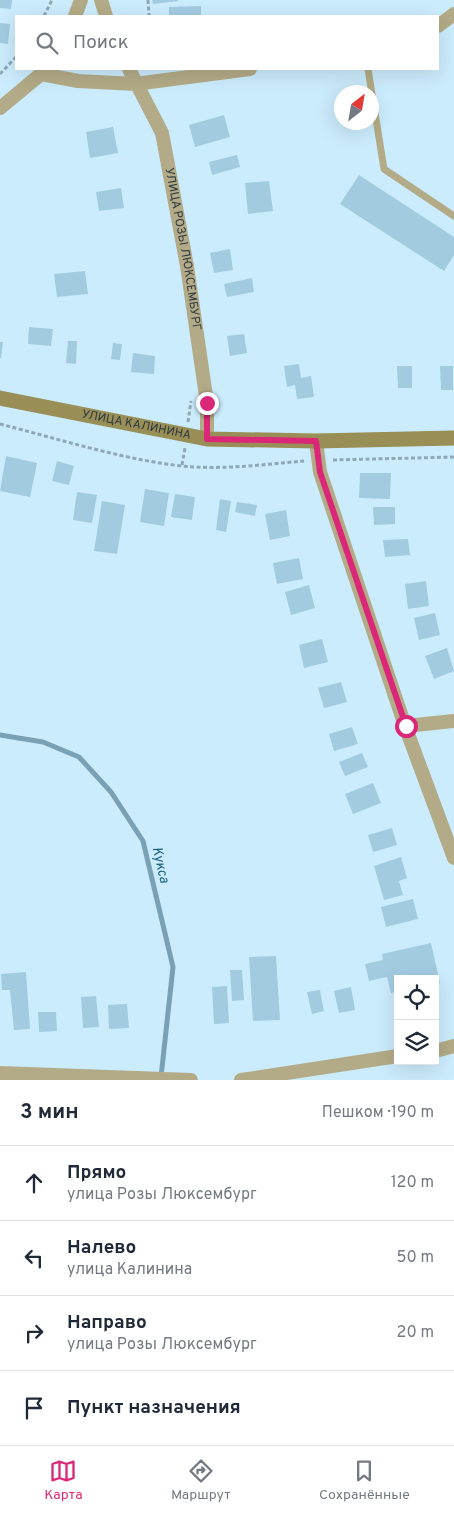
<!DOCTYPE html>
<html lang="ru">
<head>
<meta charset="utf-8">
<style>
  :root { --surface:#fff; --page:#f2f2f3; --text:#1f2937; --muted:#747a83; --line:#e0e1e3; --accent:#db2777 }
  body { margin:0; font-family:Overpass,sans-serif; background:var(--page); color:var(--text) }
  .controls { position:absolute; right:15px; bottom:15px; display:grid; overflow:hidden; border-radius:0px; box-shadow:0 5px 20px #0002 }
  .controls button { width:45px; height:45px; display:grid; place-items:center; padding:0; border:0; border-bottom:1px solid var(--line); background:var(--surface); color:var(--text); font:25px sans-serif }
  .compass { position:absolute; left:334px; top:85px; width:45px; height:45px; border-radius:50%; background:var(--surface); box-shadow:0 5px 20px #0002; rotate:31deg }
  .stop { position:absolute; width:15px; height:15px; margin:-11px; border:4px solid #db2777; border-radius:50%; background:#fff }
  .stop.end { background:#db2777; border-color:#fff; box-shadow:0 1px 5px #0008 }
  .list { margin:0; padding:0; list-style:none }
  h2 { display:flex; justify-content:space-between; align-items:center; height:65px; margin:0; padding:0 20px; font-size:21px }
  h2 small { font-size:16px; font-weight:400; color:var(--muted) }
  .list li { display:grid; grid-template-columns:32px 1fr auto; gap:15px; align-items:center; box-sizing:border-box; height:75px; padding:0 20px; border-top:1px solid var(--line) }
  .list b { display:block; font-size:19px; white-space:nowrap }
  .list p { margin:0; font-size:16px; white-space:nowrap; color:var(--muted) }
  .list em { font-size:16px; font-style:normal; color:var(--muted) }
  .icon { flex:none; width:28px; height:28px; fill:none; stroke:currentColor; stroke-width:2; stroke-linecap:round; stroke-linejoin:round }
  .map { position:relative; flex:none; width:454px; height:1080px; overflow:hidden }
  .search { position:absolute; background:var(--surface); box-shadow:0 5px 20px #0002; left:15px; right:15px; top:15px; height:55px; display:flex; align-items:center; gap:12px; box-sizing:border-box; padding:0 18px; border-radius:0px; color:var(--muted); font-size:19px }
  .sheet { height:365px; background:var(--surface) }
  nav { display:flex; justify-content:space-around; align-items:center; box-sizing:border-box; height:70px; border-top:1px solid var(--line); background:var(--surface); font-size:14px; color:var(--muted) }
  nav a { display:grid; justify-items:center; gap:2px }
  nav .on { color:var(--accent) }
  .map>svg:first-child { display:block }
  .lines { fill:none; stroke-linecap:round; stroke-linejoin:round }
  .stream { stroke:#79a0b4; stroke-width:5 }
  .building { fill:#a3cbe0 }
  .path { stroke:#8fa8b6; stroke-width:3; stroke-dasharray:4 2.5; stroke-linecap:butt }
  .lane { stroke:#b3ab87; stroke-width:7 }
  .street { stroke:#b3ab87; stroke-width:14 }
  .secondary { stroke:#9a8e57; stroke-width:15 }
  .route { stroke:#db2777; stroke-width:6 }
  .labels { text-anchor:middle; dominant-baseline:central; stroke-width:4.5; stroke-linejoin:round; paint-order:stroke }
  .street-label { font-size:12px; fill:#2d3940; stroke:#cbecfd }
  .water-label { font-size:14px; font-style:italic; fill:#195f7c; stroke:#cbecfd }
</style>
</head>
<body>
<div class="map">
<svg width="454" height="1080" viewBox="0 0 454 1080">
  <rect width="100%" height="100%" fill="#cbecfd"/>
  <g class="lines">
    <path class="stream" d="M0 735 43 742 79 757 111 792 143 841 173 967 161 1077"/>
  </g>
  <path class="building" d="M0 0H12L11 9 0 8Z
    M152 0H178V1L153 4Z
    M201 6V16H169V7Z
    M0 23 10 24 8 44 0 43Z
    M224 115 230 137 195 147 189 125Z
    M113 127 118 153 90 158 86 132Z
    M237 155 240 167 212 175 209 162Z
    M359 175 454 237V255L444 271 340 204Z
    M269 181 273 211 248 214 245 183Z
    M121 188 124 208 99 211 96 192Z
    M230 249 233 270 214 273 210 253Z
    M85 271 88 294 57 297 54 274Z
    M252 278 254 292 227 297 224 284Z
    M29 327 53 329 51 346 28 344Z
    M244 334 247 353 230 356 227 336Z
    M68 341H77L76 364 66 363Z
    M0 342H3L1 358H0Z
    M113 343 122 344 120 360 111 359Z
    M133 353 155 356 154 374 131 372Z
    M299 364 301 378 311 376 314 397 297 399 295 385 287 387 284 366Z
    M397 366H412V388H398Z
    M440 366H453V390H441Z
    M6 456 37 463 30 497 0 491Z
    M57 461 74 466 69 485 52 481Z
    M360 473H391L390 499 359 498Z
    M145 489 169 493 164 526 140 522Z
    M77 492 97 495 92 523 73 520Z
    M175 494 195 497 192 520 171 517Z
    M220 499 231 501 226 532 216 530Z
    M102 501 125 505 117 554 94 551Z
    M237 502 257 505 255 516 235 512Z
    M373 507H395V524L374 525Z
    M286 510 290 536 270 540 265 514Z
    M408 539 410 555 385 557 383 540Z
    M299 558 303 579 277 584 273 563Z
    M426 581 429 606 408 609 405 584Z
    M309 585 315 608 291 615 285 592Z
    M435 613 440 635 419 640 414 618Z
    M322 639 328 662 304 668 299 645Z
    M447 648 454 671 434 679 425 656Z
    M341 682 347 702 324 708 318 688Z
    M352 727 358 744 334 751 329 734Z
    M362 753 368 767 345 776 339 762Z
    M373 783 381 803 353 814 345 794Z
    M392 828 397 845 373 852 368 835Z
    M401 857 407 878 399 881 403 895 384 900 374 866Z
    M413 899 418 919 386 927 381 907Z
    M431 943 440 983 435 984V979H398V992L391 993 387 977 369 981 365 964 383 960 382 954Z
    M276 956 280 1020 253 1021 249 957Z
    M230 970H242L244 1000 232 1001Z
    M26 972 30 1029 14 1030 10 990H2L1 974Z
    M227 986 229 1023 214 1024 212 987Z
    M351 987 355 1010 339 1013 334 991Z
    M320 990 324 1011 312 1014 307 992Z
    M96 996 99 1027 83 1028 81 997Z
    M127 1004 129 1028 109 1029 108 1005Z
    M38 1012H56L57 1031 39 1032Z"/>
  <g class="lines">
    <path class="path" d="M148 0 149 16
      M44 16 52 0
      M0 74 16 57
      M188 422 191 401
      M0 424C59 439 134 463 194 467 231 469 268 464 304 461
      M333 460 454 457
      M182 465 185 448"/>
    <path class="lane" d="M368 69 384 169 454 216"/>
    <g class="street">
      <path d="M101 0 106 16"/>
      <path d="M75 16 81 0"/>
      <path d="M438 26 454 14"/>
      <path id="s1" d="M129 69 162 133 187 266 207 403V439"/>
      <path d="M0 108 41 74 78 81 135 84 250 69"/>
      <path d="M316 441 320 472 405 726 454 858"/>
      <path d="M405 726 454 721"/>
      <path d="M435 1051 454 1046"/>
      <path d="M0 1073 191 1080"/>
      <path d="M241 1080 398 1056"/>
    </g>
    <path class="secondary" id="s2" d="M0 398 207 439 316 441 454 438"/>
  </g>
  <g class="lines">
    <path class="route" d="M207 403V439L316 441 320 472 406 726"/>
  </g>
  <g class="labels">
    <g class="street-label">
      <text stroke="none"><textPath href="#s1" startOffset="190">УЛИЦА РОЗЫ ЛЮКСЕМБУРГ</textPath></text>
      <text stroke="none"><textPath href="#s2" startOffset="139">УЛИЦА КАЛИНИНА</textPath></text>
    </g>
    <g class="water-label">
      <text transform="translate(160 865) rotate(77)">Кукса</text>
    </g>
  </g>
</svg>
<div class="controls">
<button><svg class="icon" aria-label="locate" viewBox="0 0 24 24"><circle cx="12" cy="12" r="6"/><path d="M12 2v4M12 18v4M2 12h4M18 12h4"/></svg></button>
<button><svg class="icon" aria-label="layers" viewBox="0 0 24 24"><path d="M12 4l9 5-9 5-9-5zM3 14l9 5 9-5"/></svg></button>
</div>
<svg class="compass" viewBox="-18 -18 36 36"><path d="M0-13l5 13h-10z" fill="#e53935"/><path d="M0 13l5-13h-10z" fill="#747a83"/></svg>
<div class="stop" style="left:406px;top:726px"></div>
<div class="stop end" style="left:207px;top:403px"></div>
<div class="search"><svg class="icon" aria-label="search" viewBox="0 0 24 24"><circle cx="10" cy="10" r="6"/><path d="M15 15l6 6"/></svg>Поиск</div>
</div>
<section class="sheet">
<h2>3 мин<small>Пешком · 190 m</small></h2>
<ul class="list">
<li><svg class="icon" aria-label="ahead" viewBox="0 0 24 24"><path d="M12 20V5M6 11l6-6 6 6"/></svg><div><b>Прямо</b><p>улица Розы Люксембург</p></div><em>120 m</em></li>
<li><svg class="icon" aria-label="left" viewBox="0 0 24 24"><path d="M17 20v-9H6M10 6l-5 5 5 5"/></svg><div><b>Налево</b><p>улица Калинина</p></div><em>50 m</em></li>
<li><svg class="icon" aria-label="right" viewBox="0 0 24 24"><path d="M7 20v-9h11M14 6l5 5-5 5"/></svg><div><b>Направо</b><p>улица Розы Люксембург</p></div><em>20 m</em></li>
<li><svg class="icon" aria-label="arrive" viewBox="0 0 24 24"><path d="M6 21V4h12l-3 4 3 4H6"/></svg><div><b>Пункт назначения</b></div></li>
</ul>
</section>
<nav>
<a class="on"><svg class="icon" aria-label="map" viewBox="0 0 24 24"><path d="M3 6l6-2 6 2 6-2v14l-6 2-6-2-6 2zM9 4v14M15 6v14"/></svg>Карта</a>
<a><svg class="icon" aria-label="directions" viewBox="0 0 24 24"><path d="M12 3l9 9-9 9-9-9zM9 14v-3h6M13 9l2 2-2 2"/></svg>Маршрут</a>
<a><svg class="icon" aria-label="saved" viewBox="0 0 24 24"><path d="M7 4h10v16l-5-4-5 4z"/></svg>Сохранённые</a>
</nav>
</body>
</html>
